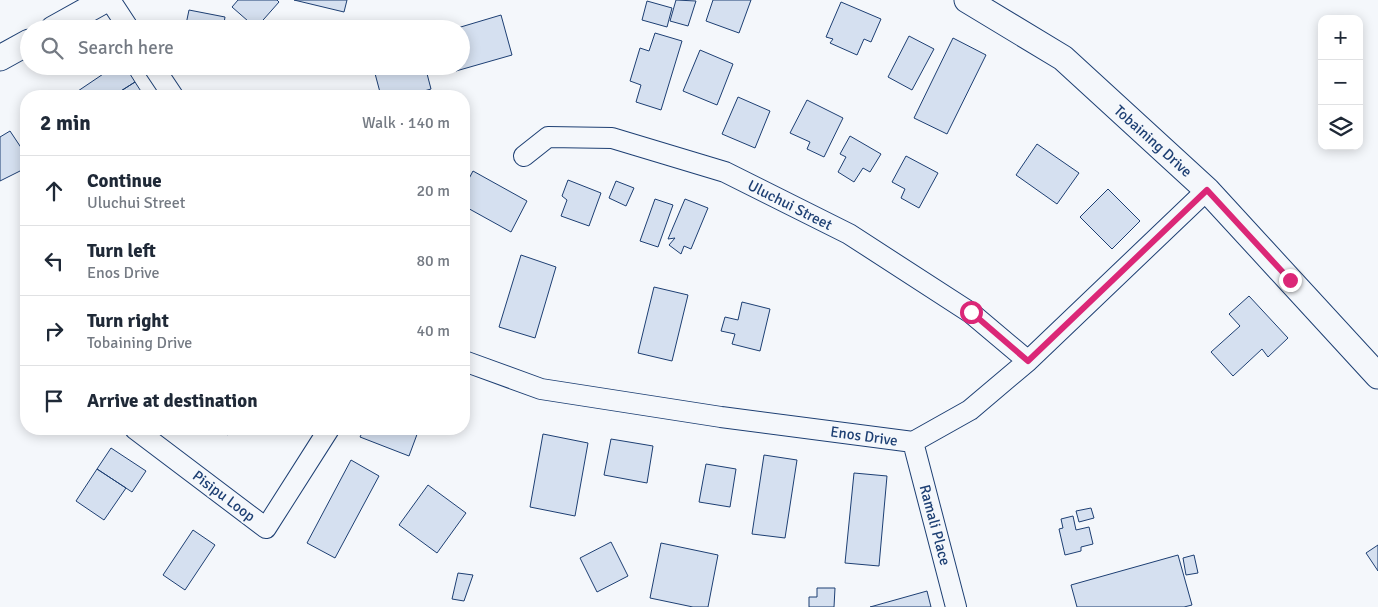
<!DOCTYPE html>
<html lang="en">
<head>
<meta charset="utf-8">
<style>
  :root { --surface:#fff; --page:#f2f2f3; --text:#1f2937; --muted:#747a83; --line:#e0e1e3 }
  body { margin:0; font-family:Signika,sans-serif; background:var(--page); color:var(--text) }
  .controls { position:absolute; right:15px; top:15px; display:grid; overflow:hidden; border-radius:10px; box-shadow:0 2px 12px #0003 }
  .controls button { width:45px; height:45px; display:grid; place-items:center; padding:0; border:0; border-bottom:1px solid var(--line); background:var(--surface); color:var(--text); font:25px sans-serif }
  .stop { position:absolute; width:15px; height:15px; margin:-11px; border:4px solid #db2777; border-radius:50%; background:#fff }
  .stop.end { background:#db2777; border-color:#fff; box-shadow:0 1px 5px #0008 }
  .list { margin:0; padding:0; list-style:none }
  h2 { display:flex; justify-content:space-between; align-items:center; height:65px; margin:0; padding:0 20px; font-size:21px }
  h2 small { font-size:16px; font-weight:400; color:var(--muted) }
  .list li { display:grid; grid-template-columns:32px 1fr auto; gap:15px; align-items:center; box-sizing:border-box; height:70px; padding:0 20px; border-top:1px solid var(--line) }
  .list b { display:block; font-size:19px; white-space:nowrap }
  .list p { margin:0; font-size:16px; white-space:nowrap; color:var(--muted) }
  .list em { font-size:16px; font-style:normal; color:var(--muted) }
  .icon { flex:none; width:28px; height:28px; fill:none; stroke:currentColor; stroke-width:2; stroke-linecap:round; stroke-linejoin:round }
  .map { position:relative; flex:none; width:1378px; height:607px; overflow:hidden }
  .search { position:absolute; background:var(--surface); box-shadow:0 2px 12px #0003; left:20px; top:20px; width:450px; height:55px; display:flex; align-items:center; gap:12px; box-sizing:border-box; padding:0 18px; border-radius:28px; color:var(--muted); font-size:19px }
  .panel { position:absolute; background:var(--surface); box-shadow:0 2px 12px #0003; left:20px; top:90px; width:450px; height:345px; border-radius:20px }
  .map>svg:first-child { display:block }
  .building { fill:#d5e0f0; stroke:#1d3f73 }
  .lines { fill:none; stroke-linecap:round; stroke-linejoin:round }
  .minor-casing { stroke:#1d3f73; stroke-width:22 }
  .tertiary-casing { stroke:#1d3f73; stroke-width:27 }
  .minor { stroke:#f4f7fb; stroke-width:20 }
  .tertiary { stroke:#f4f7fb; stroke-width:25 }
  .route { stroke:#db2777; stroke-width:6 }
  .labels { text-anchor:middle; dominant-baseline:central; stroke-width:4; stroke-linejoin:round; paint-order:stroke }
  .street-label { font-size:15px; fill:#1d3f73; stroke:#f4f7fb }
</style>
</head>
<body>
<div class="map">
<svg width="1378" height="607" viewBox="0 0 1378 607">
  <rect width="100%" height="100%" fill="#f4f7fb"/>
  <path class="building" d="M238 0H277L279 2 256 28 232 7Z
    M294 0H347L344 12Z
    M676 0 696 1 688 26 670 21Z
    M713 0H751L739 33 706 21Z
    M647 1 672 8 667 27 642 20Z
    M841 2 881 19 871 42 864 39 857 55 830 43 833 39 826 37Z
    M189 10 225 17 223 29H185Z
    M501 15 512 55 456 71 455 66H461V29H454Z
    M655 33 682 41 661 110 636 102 641 85 630 81 640 48 649 51Z
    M909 36 934 49 912 90 888 77Z
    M953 38 986 55 947 134 914 118Z
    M700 50 733 64 717 105 683 91Z
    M115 66H125L135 82 113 96H81L78 91Z
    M373 66H425L431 89 407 96H381Z
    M135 82 144 96H113Z
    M738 97 770 111 755 148 722 134Z
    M807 100 843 118 824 157 807 149 810 142 790 133Z
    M10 131 26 155V168L0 181V137Z
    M850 136 881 154 870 172 863 168 854 182 838 172 846 157 840 154Z
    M1037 144 1079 173 1057 204 1016 175Z
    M906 156 938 173 919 208 901 198 905 189 892 182Z
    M473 171 527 201 511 232 464 206V188Z
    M568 180 601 193 589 226 561 216 567 200 562 196Z
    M616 181 634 188 626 206 609 198Z
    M1108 189 1140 221 1112 249 1080 217Z
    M655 199 673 205 658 247 640 241Z
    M685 199 708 208 691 249 684 246 681 254 669 245 675 238 668 239Z
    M521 255 556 267 535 338 499 327Z
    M654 287 688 295 672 361 638 353Z
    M1249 296 1288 338 1268 357 1262 349 1233 376 1211 352 1240 326 1229 314Z
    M742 302 770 309 760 351 732 344 735 334 721 331 725 317 738 320Z
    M220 429H233L228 435Z
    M364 429H419L409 456 360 437Z
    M543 434 588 443 575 516 530 507Z
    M611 439 653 446 647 483 604 475Z
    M111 448 146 471 132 492 97 469Z
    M764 455 797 460 785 538 752 534Z
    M351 460 379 476 335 558 307 543Z
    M706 464 736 469 730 507 699 502Z
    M97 469 126 488 104 520 76 501Z
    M854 473 887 476 879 566 845 563Z
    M428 485 466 513 437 553 399 525Z
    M1091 508 1094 518 1079 522 1076 511Z
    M1073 516 1076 530 1089 527 1093 544 1081 547V551L1065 555 1059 529 1063 528 1061 519Z
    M193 530 215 545 185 590 163 575Z
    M611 542 628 576 597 592 580 558Z
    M661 543 718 555 708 607H693L650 598Z
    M1378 545V571L1366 553Z
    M1178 555 1192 605 1184 607H1077L1071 585Z
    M1194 555 1198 573 1186 575 1183 558Z
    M458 573 473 575 464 601 452 599Z
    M817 588H835L834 607H809V597H817Z
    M927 591 931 607H870Z"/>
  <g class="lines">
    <defs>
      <path id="minor" d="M110 0 129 29
        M153 66 173 96
        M524 156 548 137 612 138 725 172 849 234 971 313 1028 361
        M464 361 541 389 721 417 913 442 970 410 1028 361 1207 190
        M135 429 266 528 329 429
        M913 442 956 607"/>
      <path id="tertiary" d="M967 0 1063 58 1207 190 1378 376
        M53 29 105 0
        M0 58 29 42"/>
    </defs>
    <use href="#minor" class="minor-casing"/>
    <use href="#tertiary" class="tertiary-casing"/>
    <use href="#minor" class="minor"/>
    <use href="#tertiary" class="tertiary"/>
  </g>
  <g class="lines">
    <path class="route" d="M971 312 1028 361 1207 190 1290 280"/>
  </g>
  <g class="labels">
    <g class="street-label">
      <text transform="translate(1153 141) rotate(42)">Tobaining Drive</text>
      <text transform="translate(790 205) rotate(27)">Uluchui Street</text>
      <text transform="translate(864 436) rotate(8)">Enos Drive</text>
      <text transform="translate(224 496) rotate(37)">Pisipu Loop</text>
      <text transform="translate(935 525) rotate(75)">Ramali Place</text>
    </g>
  </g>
</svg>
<div class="controls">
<button>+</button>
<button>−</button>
<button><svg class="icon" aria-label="layers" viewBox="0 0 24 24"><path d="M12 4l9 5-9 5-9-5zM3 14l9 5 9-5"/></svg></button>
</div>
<div class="stop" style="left:971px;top:312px"></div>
<div class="stop end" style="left:1290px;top:280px"></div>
<div class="search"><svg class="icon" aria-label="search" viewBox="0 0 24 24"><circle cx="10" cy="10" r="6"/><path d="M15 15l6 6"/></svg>Search here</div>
<section class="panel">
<h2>2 min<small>Walk · 140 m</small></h2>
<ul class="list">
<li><svg class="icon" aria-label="ahead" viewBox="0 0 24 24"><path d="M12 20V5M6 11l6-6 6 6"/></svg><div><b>Continue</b><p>Uluchui Street</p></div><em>20 m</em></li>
<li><svg class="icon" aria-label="left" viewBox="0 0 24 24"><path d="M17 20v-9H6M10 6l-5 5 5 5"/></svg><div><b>Turn left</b><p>Enos Drive</p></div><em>80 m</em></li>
<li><svg class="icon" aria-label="right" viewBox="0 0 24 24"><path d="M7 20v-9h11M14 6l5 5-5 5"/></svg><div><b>Turn right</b><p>Tobaining Drive</p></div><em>40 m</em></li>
<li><svg class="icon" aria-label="arrive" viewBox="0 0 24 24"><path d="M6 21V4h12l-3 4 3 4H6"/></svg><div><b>Arrive at destination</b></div></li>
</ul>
</section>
</div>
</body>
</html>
